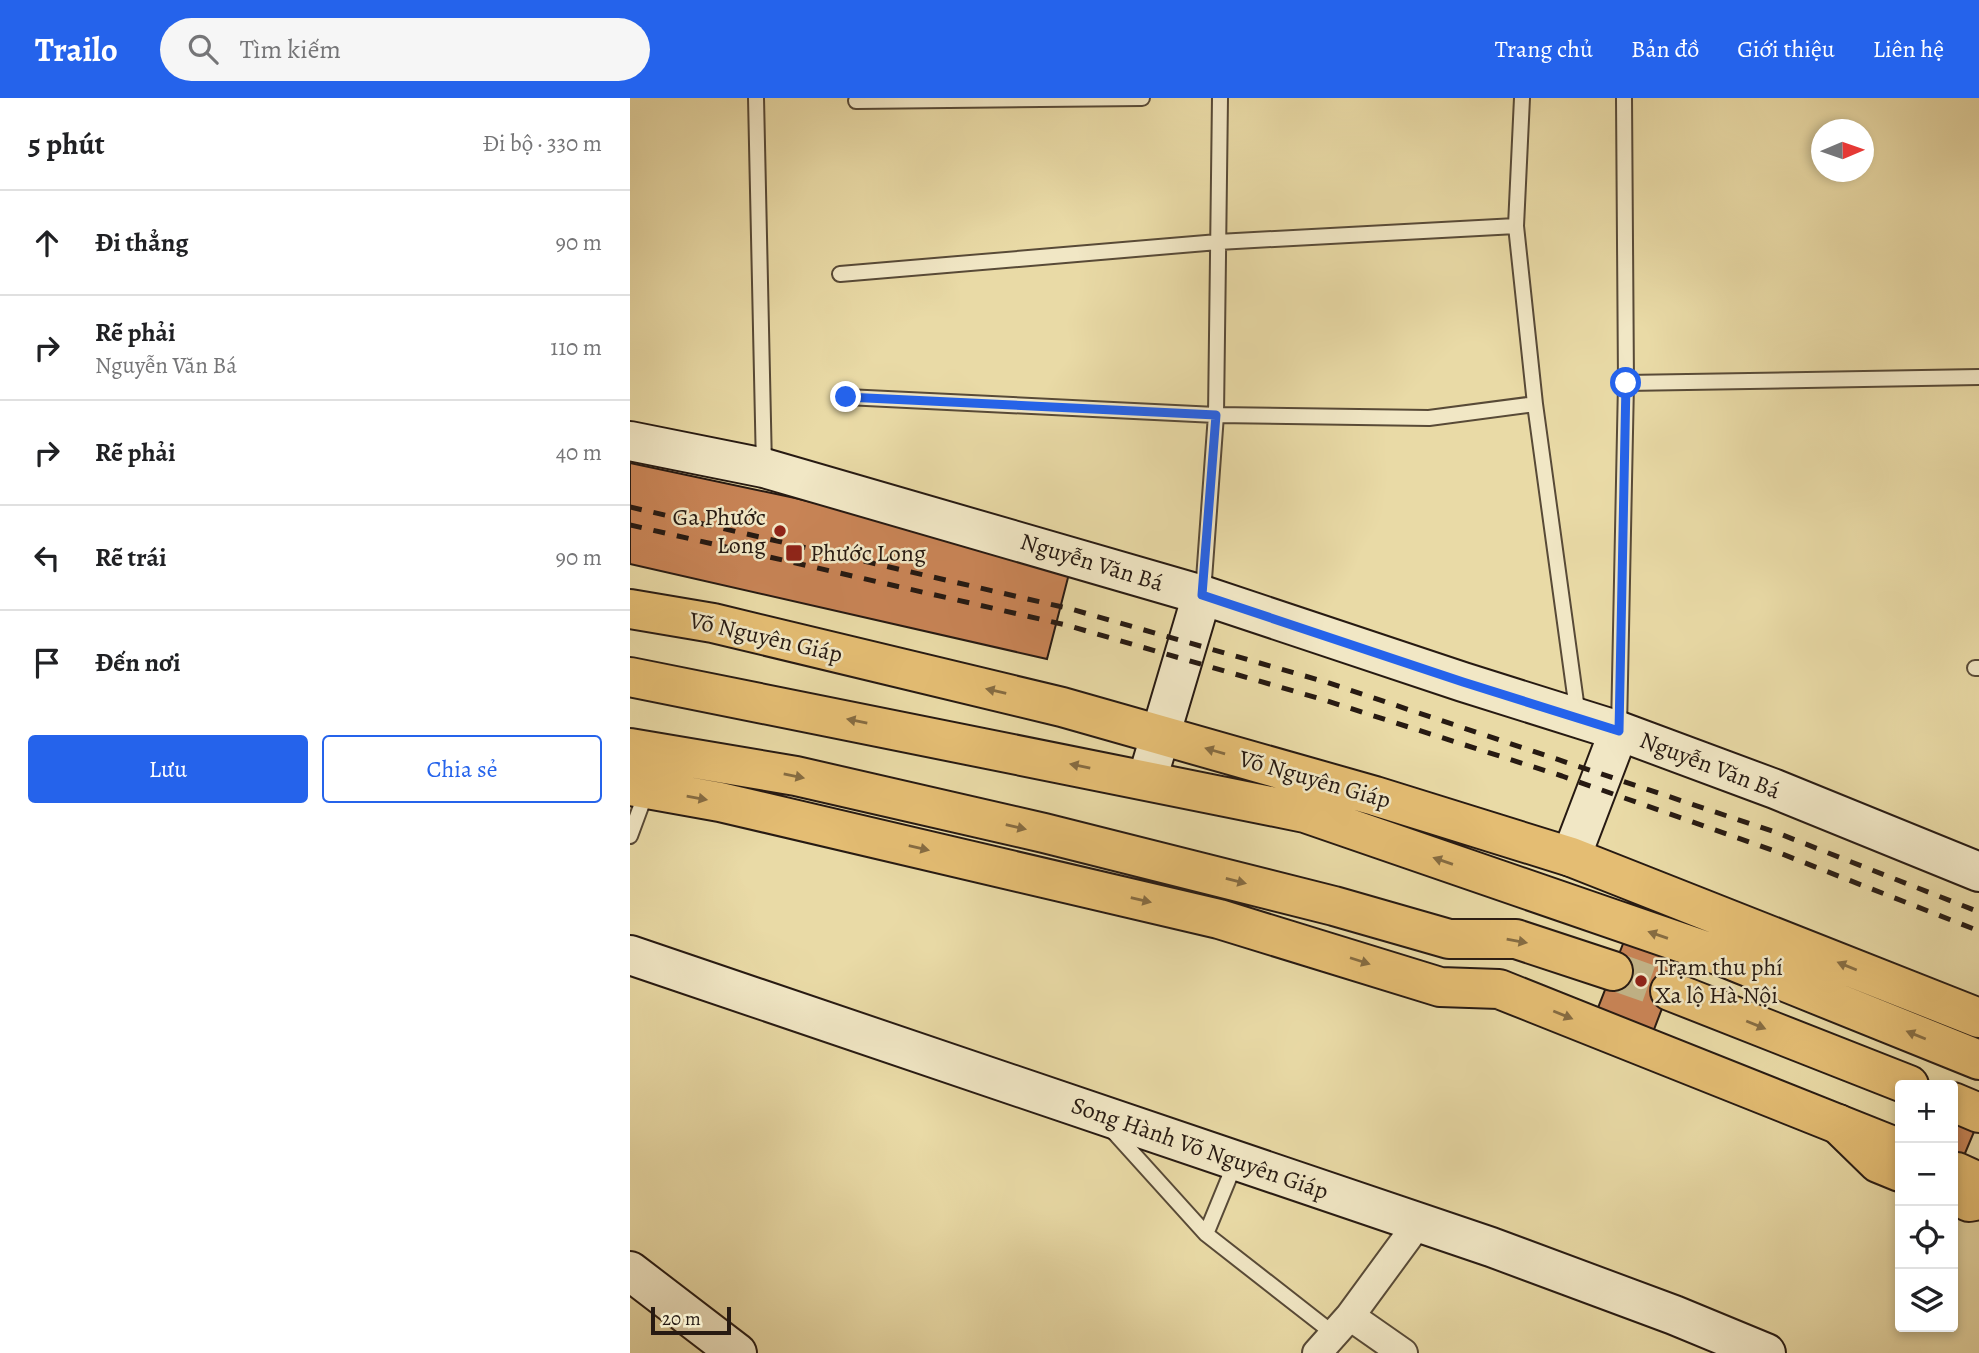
<!DOCTYPE html>
<html lang="vi">
<head>
<meta charset="utf-8">
<style>
  :root { --surface:#fff; --page:#f6f6f6; --text:#202124; --muted:#757577; --line:#e0e0e0; --accent:#2563eb }
  body { margin:0; font-family:Alegreya,serif; background:var(--page); color:var(--text) }
  .controls { position:absolute; right:21px; bottom:21px; display:grid; overflow:hidden; border-radius:7px; box-shadow:0 4px 10px #0003 }
  .controls button { width:63px; height:63px; display:grid; place-items:center; padding:0; border:0; border-bottom:2px solid var(--line); background:var(--surface); color:var(--text); font:35px sans-serif }
  .compass { position:absolute; left:1181px; top:21px; width:63px; height:63px; border-radius:50%; background:var(--surface); box-shadow:0 4px 10px #0003; rotate:88deg }
  .scale { position:absolute; left:21px; bottom:18px; width:80px; box-sizing:border-box; padding-left:7px; border:4px solid #271a12; border-top:0; font-size:19px; line-height:24px; white-space:nowrap; color:#271a12; -webkit-text-stroke:5px #f1e7c5; paint-order:stroke }
  .stop { position:absolute; width:21px; height:21px; margin:-16px; border:5px solid #2563eb; border-radius:50%; background:#fff }
  .stop.end { background:#2563eb; border-color:#fff; box-shadow:0 2px 7px #0008 }
  .list { margin:0; padding:0; list-style:none }
  h2 { display:flex; justify-content:space-between; align-items:center; height:91px; margin:0; padding:0 28px; font-size:30px }
  h2 small { font-size:23px; font-weight:400; color:var(--muted) }
  .list li { display:grid; grid-template-columns:46px 1fr auto; gap:21px; align-items:center; box-sizing:border-box; height:105px; padding:0 28px; border-top:2px solid var(--line) }
  .list b { display:block; font-size:26px; white-space:nowrap }
  .list p { margin:0; font-size:23px; white-space:nowrap; color:var(--muted) }
  .list em { font-size:23px; font-style:normal; color:var(--muted) }
  .actions { display:flex; gap:14px; padding:21px 28px }
  .actions a { flex:1; padding:16px 0; border:2px solid var(--accent); border-radius:7px; text-align:center; font-size:24px; color:var(--accent) }
  .actions .main { background:var(--accent); color:#fff }
  .icon { flex:none; width:38px; height:38px; fill:none; stroke:currentColor; stroke-width:2; stroke-linecap:round; stroke-linejoin:round }
  .map { position:relative; flex:none; width:1349px; height:1255px; overflow:hidden }
  header { display:flex; align-items:center; gap:42px; box-sizing:border-box; height:98px; padding:0 35px; background:var(--accent); color:#fff }
  header strong { font-size:33px }
  nav { display:flex; gap:38px; margin-inline-start:auto; font-size:24px }
  .search { width:490px; height:63px; background:var(--page); display:flex; align-items:center; gap:18px; box-sizing:border-box; padding:0 24px; border-radius:38px; color:var(--muted); font-size:26px }
  main { display:flex }
  aside { flex:1; background:var(--surface) }
  .map>svg:first-child { display:block }
  .building { fill:#c88456; stroke:#271a12; stroke-width:2 }
  .lines { fill:none; stroke-linecap:round; stroke-linejoin:round }
  .highway-tunnel { stroke:#c2b488; stroke-width:38; stroke-dasharray:38 19; stroke-linecap:butt }
  .lane-casing { stroke:#584a37; stroke-width:18 }
  .street-casing { stroke:#584a37; stroke-width:32 }
  .secondary-casing { stroke:#271a12; stroke-width:42 }
  .primary-casing { stroke:#271a12; stroke-width:42 }
  .highway-casing { stroke:#271a12; stroke-width:42 }
  .lane { stroke:#f1e7c5; stroke-width:14 }
  .street { stroke:#f1e7c5; stroke-width:28 }
  .secondary { stroke:#f1e7c5; stroke-width:38 }
  .primary { stroke:#e4bd73; stroke-width:38 }
  .highway { stroke:#e4bd73; stroke-width:38 }
  .rail { stroke:#271a12; stroke-width:5; stroke-dasharray:12 12; stroke-linecap:butt }
  .oneway { fill:#866c42 }
  .route { stroke:#2563eb; stroke-width:9 }
  .poi-dot { fill:#8f2418; stroke:#f1e7c5; stroke-width:2.5 }
  .labels { text-anchor:middle; dominant-baseline:central; stroke-width:5; stroke-linejoin:round; paint-order:stroke }
  .poi-label { font-size:24px; fill:#271a12; stroke:#f1e7c5; text-anchor:start }
  .street-label { font-size:24px; fill:#271a12; stroke:#f1e7c5 }
</style>
</head>
<body>
<header>
<strong>Trailo</strong>
<div class="search"><svg class="icon" aria-label="search" viewBox="0 0 24 24"><circle cx="10" cy="10" r="6"/><path d="M15 15l6 6"/></svg>Tìm kiếm</div>
<nav><a>Trang chủ</a><a>Bản đồ</a><a>Giới thiệu</a><a>Liên hệ</a></nav>
</header>
<main>
<aside>
<h2>5 phút<small>Đi bộ · 330 m</small></h2>
<ul class="list">
<li><svg class="icon" aria-label="ahead" viewBox="0 0 24 24"><path d="M12 20V5M6 11l6-6 6 6"/></svg><div><b>Đi thẳng</b></div><em>90 m</em></li>
<li><svg class="icon" aria-label="right" viewBox="0 0 24 24"><path d="M7 20v-9h11M14 6l5 5-5 5"/></svg><div><b>Rẽ phải</b><p>Nguyễn Văn Bá</p></div><em>110 m</em></li>
<li><svg class="icon" aria-label="right" viewBox="0 0 24 24"><path d="M7 20v-9h11M14 6l5 5-5 5"/></svg><div><b>Rẽ phải</b></div><em>40 m</em></li>
<li><svg class="icon" aria-label="left" viewBox="0 0 24 24"><path d="M17 20v-9H6M10 6l-5 5 5 5"/></svg><div><b>Rẽ trái</b></div><em>90 m</em></li>
<li><svg class="icon" aria-label="arrive" viewBox="0 0 24 24"><path d="M6 21V4h12l-3 4 3 4H6"/></svg><div><b>Đến nơi</b></div></li>
</ul>
<div class="actions"><a class="main">Lưu</a><a>Chia sẻ</a></div>
</aside>
<div class="map">
<svg width="1349" height="1255" viewBox="0 0 1349 1255">
  <rect width="100%" height="100%" fill="#e9daa6"/>
  <filter id="stains"><feTurbulence type="fractalNoise" baseFrequency=".00286" numOctaves="4"/><feColorMatrix values="0 0 0 0 .2 0 0 0 0 .09 0 0 0 0 .02 0 0 0 .5 -.17"/></filter>
  <radialGradient id="worn" r=".72"><stop offset=".6" stop-color="#630" stop-opacity="0"/><stop offset="1" stop-color="#630" stop-opacity=".3"/></radialGradient>
  <path class="building" d="M0 365 165 400 441 468 417 561 0 466Z
    M1000 828 1055 850 1020 942 964 920Z
    M1323 1019 1346 1029 1323 1084Z"/>
  <g class="lines">
    <path class="highway-tunnel" d="M983 873 1040 893"/>
    <defs>
      <path id="lane" d="M126 0 134 369
        M892 0 886 128 905 306 948 619
        M994 0 996 285 1349 279
        M226 3 512 0
        M210 176 588 144 886 128
        M216 299 586 317 799 320 905 306
        M573 495 586 317 590 0
        M1345 570H1349
        M989 631 996 285
        M0 738 17 692
        M482 1032 576 1136 704 1236
        M576 1136 606 1063"/>
      <path id="street" d="M720 1218 773 1255
        M687 1255 720 1218 789 1124"/>
      <path id="secondary" d="M0 343 134 370 572 497 833 584 989 633 1145 691 1349 774
        M517 682 572 497
        M941 759 989 633
        M0 857 861 1149 1044 1217 1136 1255
        M0 1173 107 1255"/>
      <path id="primary" d="M1208 1026 1248 1065 1270 1074
        M1323 1096 1339 1104 1349 1102"/>
      <path id="highway" d="M0 511 83 525 432 609 745 698 941 759 1349 920
        M0 579 675 715 1096 860 1349 962
        M0 650 166 678 414 735 704 808 819 841H886L983 873
        M0 688 90 704 589 821 810 889 869 891 1268 1050
        M1040 893 1279 987
        M1323 1004 1349 1015
        M1327 1074 1349 1084"/>
    </defs>
    <use href="#lane" class="lane-casing"/>
    <use href="#street" class="street-casing"/>
    <use href="#secondary" class="secondary-casing"/>
    <use href="#primary" class="primary-casing"/>
    <use href="#highway" class="highway-casing"/>
    <use href="#lane" class="lane"/>
    <use href="#street" class="street"/>
    <use href="#secondary" class="secondary"/>
    <use href="#primary" class="primary"/>
    <use href="#highway" class="highway"/>
    <path class="rail" d="M0 409 441 511 696 584 1145 734 1349 814
      M0 427 436 527 691 601 932 678 1142 752 1349 833"/>
  </g>
  <defs><path id="oneway-solid" d="M-6-.8H1V-3.2L6.5 0L1 3.2V.8H-6Z" transform="scale(1.75)"/></defs>
  <g class="oneway">
    <use href="#oneway-solid" transform="translate(366 593) rotate(-167)"/>
    <use href="#oneway-solid" transform="translate(227 623) rotate(-169)"/>
    <use href="#oneway-solid" transform="translate(585 653) rotate(-164)"/>
    <use href="#oneway-solid" transform="translate(450 668) rotate(-168)"/>
    <use href="#oneway-solid" transform="translate(164 678) rotate(11)"/>
    <use href="#oneway-solid" transform="translate(67 700) rotate(10)"/>
    <use href="#oneway-solid" transform="translate(386 729) rotate(13)"/>
    <use href="#oneway-solid" transform="translate(289 750) rotate(13)"/>
    <use href="#oneway-solid" transform="translate(813 763) rotate(-161)"/>
    <use href="#oneway-solid" transform="translate(606 783) rotate(14)"/>
    <use href="#oneway-solid" transform="translate(511 802) rotate(13)"/>
    <use href="#oneway-solid" transform="translate(1028 837) rotate(-161)"/>
    <use href="#oneway-solid" transform="translate(887 843) rotate(10)"/>
    <use href="#oneway-solid" transform="translate(730 863) rotate(18)"/>
    <use href="#oneway-solid" transform="translate(1217 868) rotate(-158)"/>
    <use href="#oneway-solid" transform="translate(933 917) rotate(22)"/>
    <use href="#oneway-solid" transform="translate(1126 927) rotate(22)"/>
    <use href="#oneway-solid" transform="translate(1286 937) rotate(-158)"/>
  </g>
  <g class="lines">
    <path class="route" d="M216 299 586 317 572 497 833 584 989 633 996 285"/>
  </g>
  <g class="poi-dot">
    <circle cx="150" cy="433" r="7"/>
    <rect x="155" y="446" width="18" height="18" rx="3.5"/>
    <circle cx="1011" cy="883" r="7"/>
  </g>
  <g class="labels">
    <g class="poi-label">
      <text x="136" y="419" text-anchor="end">Ga Phước<tspan x="136" dy="28">Long</tspan></text>
      <text x="180" y="455">Phước Long</text>
      <text x="1025" y="869">Trạm thu phí<tspan x="1025" dy="28">Xa lộ Hà Nội</tspan></text>
    </g>
    <g class="street-label">
      <text transform="translate(462 464) rotate(17)">Nguyễn Văn Bá</text>
      <text transform="translate(136 539) rotate(13)">Võ Nguyên Giáp</text>
      <text transform="translate(1080 667) rotate(21)">Nguyễn Văn Bá</text>
      <text transform="translate(685 681) rotate(16)">Võ Nguyên Giáp</text>
      <text transform="translate(570 1050) rotate(19)">Song Hành Võ Nguyên Giáp</text>
    </g>
  </g>
  <rect width="100%" height="100%" filter="url(#stains)"/>
  <rect width="100%" height="100%" fill="url(#worn)"/>
</svg>
<div class="controls">
<button>+</button>
<button>−</button>
<button><svg class="icon" aria-label="locate" viewBox="0 0 24 24"><circle cx="12" cy="12" r="6"/><path d="M12 2v4M12 18v4M2 12h4M18 12h4"/></svg></button>
<button><svg class="icon" aria-label="layers" viewBox="0 0 24 24"><path d="M12 4l9 5-9 5-9-5zM3 14l9 5 9-5"/></svg></button>
</div>
<svg class="compass" viewBox="-18 -18 36 36"><path d="M0-13l5 13h-10z" fill="#e53935"/><path d="M0 13l5-13h-10z" fill="#757577"/></svg>
<div class="scale">20 m</div>
<div class="stop" style="left:996px;top:285px"></div>
<div class="stop end" style="left:216px;top:299px"></div>
</div>
</main>
</body>
</html>
